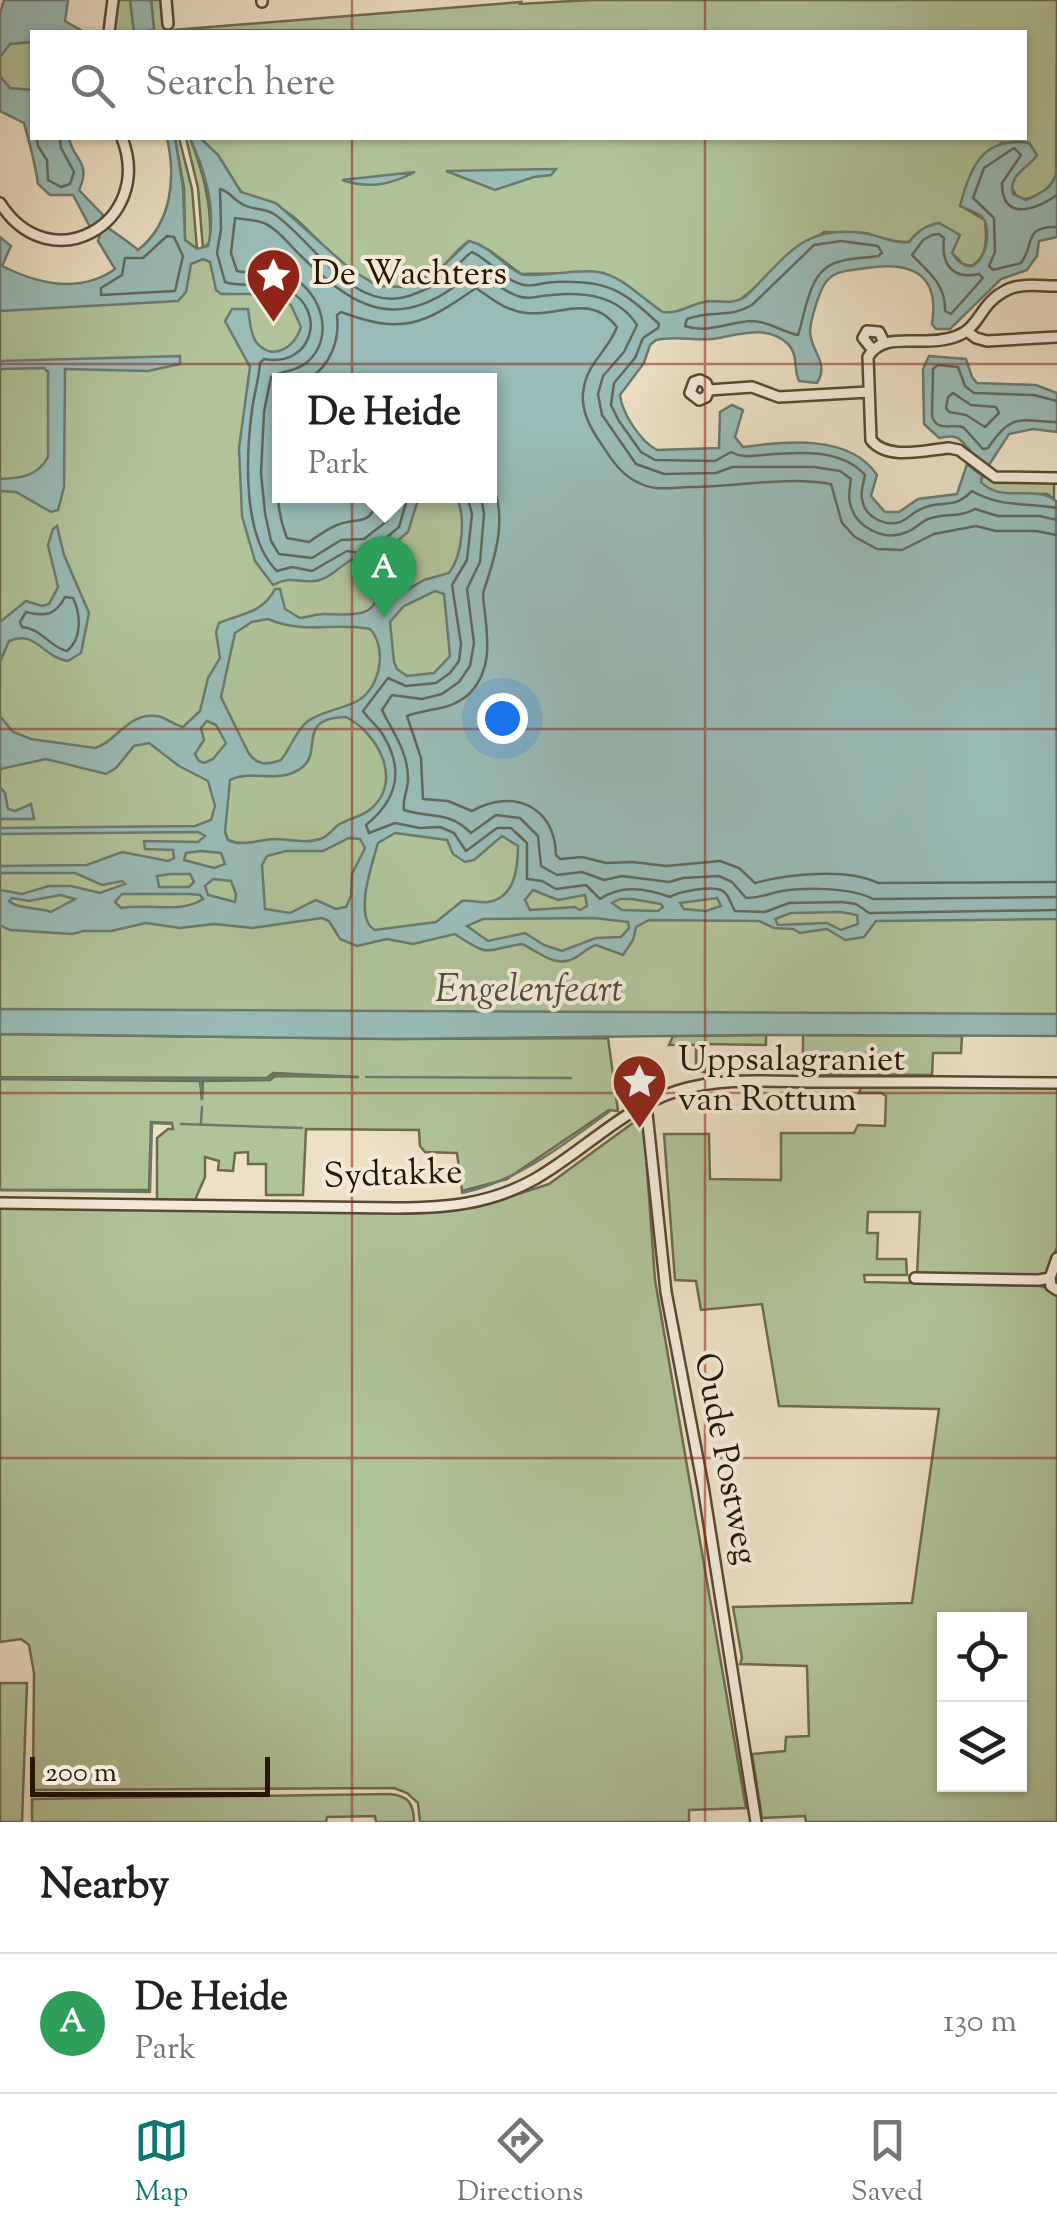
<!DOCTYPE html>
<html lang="en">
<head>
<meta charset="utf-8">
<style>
  :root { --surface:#fff; --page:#f6f6f6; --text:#202124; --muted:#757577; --line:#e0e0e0; --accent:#0f766e }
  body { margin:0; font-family:"Sorts Mill Goudy",serif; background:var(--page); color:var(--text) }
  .controls { position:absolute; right:30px; bottom:30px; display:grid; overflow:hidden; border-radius:0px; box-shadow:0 2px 8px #0004 }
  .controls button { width:90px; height:90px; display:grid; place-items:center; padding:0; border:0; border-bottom:2px solid var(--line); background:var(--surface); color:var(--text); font:50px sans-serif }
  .scale { position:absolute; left:30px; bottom:25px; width:240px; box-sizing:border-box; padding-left:10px; border:5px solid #261602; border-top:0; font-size:28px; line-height:35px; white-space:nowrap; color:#261602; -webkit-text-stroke:8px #f3ebd9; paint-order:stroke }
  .you { position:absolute; left:502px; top:718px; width:35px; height:35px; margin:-25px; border:8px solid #fff; border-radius:50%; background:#1a73e8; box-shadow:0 0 0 15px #1a73e833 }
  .badge { display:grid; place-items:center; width:65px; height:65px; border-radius:50%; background:var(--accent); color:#fff; font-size:32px; font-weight:700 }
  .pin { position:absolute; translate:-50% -82px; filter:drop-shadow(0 2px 5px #0008) }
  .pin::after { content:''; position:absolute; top:52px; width:35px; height:30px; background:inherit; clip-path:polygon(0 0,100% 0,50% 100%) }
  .popup { position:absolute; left:272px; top:373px; width:225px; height:130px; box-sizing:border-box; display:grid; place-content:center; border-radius:0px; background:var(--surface); filter:drop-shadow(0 2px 8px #0005); font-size:32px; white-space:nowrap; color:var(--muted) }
  .popup b { font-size:38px; color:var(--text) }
  .popup::after { content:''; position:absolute; left:50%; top:100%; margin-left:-20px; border:20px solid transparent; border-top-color:var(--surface) }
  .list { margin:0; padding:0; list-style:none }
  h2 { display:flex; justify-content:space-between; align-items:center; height:130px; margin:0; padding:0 40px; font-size:42px }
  h2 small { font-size:32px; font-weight:400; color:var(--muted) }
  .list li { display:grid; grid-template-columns:65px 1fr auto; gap:30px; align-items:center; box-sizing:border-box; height:140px; padding:0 40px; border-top:2px solid var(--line) }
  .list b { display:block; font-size:38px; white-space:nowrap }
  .list p { margin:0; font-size:32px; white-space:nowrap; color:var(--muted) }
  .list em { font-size:32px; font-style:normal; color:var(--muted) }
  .icon { flex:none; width:55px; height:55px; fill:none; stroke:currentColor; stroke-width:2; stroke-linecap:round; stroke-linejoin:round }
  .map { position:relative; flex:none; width:1057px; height:1822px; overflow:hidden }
  .search { position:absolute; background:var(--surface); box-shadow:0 2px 8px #0004; left:30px; right:30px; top:30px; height:110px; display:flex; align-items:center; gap:25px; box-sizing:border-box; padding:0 35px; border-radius:0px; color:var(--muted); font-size:38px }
  .sheet { height:270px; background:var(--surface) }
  nav { display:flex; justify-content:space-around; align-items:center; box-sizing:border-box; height:140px; border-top:2px solid var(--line); background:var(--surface); font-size:28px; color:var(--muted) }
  nav a { display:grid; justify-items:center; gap:5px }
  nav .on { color:var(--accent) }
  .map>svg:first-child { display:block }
  .green { fill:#b1c39a; stroke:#6c6c4e; stroke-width:2.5; fill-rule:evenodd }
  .water { fill:#99bcb8; stroke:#6b7a6f; stroke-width:2.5; fill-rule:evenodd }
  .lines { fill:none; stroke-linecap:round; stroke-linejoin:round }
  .shore { stroke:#60695d; stroke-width:2.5 }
  .stream { stroke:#6b7a6f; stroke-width:2.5 }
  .minor-casing { stroke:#584833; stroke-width:14 }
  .minor { stroke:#f3ebd9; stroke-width:9 }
  .grid { fill:none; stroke:#8f2418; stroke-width:2.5; stroke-opacity:0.55 }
  .labels { text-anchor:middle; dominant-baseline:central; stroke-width:8; stroke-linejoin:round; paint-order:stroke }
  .poi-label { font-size:35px; fill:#261602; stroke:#f3ebd9; text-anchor:start }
  .street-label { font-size:35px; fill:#261602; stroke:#f3ebd9 }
  .water-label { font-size:38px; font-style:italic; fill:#4e5042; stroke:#f3ebd9 }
</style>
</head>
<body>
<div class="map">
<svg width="1057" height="1822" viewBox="0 0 1057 1822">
  <rect width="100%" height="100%" fill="#ece0c5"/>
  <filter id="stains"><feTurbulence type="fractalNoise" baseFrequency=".002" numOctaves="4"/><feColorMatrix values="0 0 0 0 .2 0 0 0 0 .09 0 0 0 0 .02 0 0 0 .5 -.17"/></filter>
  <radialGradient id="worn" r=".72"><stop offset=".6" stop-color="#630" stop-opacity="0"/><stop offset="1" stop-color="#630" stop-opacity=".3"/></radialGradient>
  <path class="green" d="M116 0H130L134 31 154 29 151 0H164L166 32H113Z
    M591 0H1057L1056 176C1048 191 1035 201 1018 199L1011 186 1016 175 1037 155 1029 143H1001L961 206 985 220C987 237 988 258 971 266L963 264 952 253 957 240 954 232 939 223C925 226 918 231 909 242H893L865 233 824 232 736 303 708 301 674 314 663 313 604 273 521 274 489 250 469 241C458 248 451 259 441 268 432 276 417 282 406 286 362 300 321 238 291 215 275 202 258 202 241 192L218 155 200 138H1024V32L173 30 521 2 520 4Z
    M32 33V94L0 98V41Z
    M175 138H179L192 189 197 249 185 240 184 188Z
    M186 138H190C203 172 212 204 210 242L203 249 198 188Z
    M184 253 267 262 372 380H279V496H473L1057 731V1015L0 1011V296L127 286Z
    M983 476 1005 482 1054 481V499L1047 494H1001L991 491 980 482Z
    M0 1034 395 1039 608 1038 618 1111 609 1110 507 1179 462 1191 457 1153 425 1152 420 1146 419 1130 306 1129 303 1195H266V1164H248V1152L235 1153 233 1171 218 1170 219 1161 205 1157V1177L195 1200H157V1138L168 1129H173L172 1123 151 1122 149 1190H0V1079L200 1081 202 1100 203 1081 270 1080 275 1076 358 1077 273 1073 267 1078 0 1077Z
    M766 1035V1045L705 1044 706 1072 696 1071V1045H669L673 1036Z
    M803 1035 962 1036 961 1053H933L932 1075 803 1074Z
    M862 1085 1057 1088V1247L1047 1274 917 1275 920 1212H868L867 1233H878L877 1259H906L907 1275H864L865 1282 1041 1286 1057 1292V1822H806L805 1816 762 1818 752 1754 785 1751 786 1737 809 1736 807 1666 740 1664 742 1658 733 1607 912 1603 939 1409 779 1406 762 1304 701 1310 696 1281 675 1280 664 1134H709L710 1179 781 1180V1133H854L858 1125 885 1126 886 1096 881 1093H859ZM944 1620H1020V1784H944Z
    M637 1120 644 1127 655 1280 746 1808 689 1810V1822H420L418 1803 407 1793 394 1788 33 1790 34 1673 29 1645 21 1639 0 1642V1207L451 1211 481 1206 549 1184Z
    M0 1683H27L22 1822H0Z
    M389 1794C408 1795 414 1804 414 1822H376L375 1816 327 1817 326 1822H32V1799Z"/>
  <path class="water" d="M4 0H68L65 21 84 32H32V42L10 44 0 57V13Z
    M130 0H151L154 30 134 32Z
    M0 76 10 88 32 90V138H69C73 160 92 162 79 190L103 215 101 221C106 228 127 240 138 250 172 223 176 178 167 138H175L183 188 185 240 197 249 208 246C217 211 205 170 190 138H200L218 155 241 192 276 203 350 269 378 286 404 287 428 276 439 270 469 241C491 246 501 265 521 274 533 279 578 268 598 272 623 276 642 299 663 312 679 314 689 305 704 302 719 299 730 306 745 297 785 259 801 224 863 233 879 235 893 244 909 242 918 231 925 226 939 223L960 235 952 253C978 292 997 233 982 217 977 212 967 209 960 206 970 167 983 136 1029 143L1037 155C1028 169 1008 174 1013 194L1026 200C1042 193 1054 188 1057 169V237L1039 241 1037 256 1027 270 1001 279 950 329H936L932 324C940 273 911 261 866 268 850 271 833 269 824 285 818 296 811 318 810 331 810 351 830 362 817 383L799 381C793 369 799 355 788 344 766 323 737 336 712 339 693 341 675 335 656 340L650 345 644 363 620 395C622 413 640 441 657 450L719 448 720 412 732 405 743 410 735 437 743 447C785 441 850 434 877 475L871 496 885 512H899L918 499 957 494 967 464 982 476 981 482C1002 504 1035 484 1056 501L1057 919 876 921 864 937 845 940 827 929 800 933 793 929 774 928 759 921 649 920 636 927 633 940 623 955 596 945C587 948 582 954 575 958 555 969 538 951 522 944 484 950 490 958 455 934L413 944 387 939 357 946 340 939 329 921 322 918 253 928 214 924 180 928 146 923 111 931H84L72 934 10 930 0 925V890L22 894 49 886H71L100 893 125 884 122 881 102 885 75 873H0V866L87 865 122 852 168 861 174 858 173 850 145 849 144 841 198 842 205 836 198 832 0 834V828L195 826 211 820 215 806 208 781 179 766 149 743 134 746 116 768 106 774 46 759 0 769V716L13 732 31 739 95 748C117 742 129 709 161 717 169 720 175 725 183 727L200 711 208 678 220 658 216 632 219 623C242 613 262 614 275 589H280L285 609 300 618C308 617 316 614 324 614 346 614 380 621 377 587 376 573 363 564 351 560 339 567 328 580 314 581 295 583 294 575 273 585L255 561 242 516 239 448 250 367 225 321 232 309H248C250 320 250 333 256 342 273 363 296 346 301 327L291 305 267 294H221L216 290 210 262 203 259 191 264 186 292 178 301 0 311V237L11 246 2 266C38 284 80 294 115 269L98 241 100 234 89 225 73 195H50L38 184C35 162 30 145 24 123L0 111ZM279 380H489V496H456C466 515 463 555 449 573L424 580 395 597 384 591 385 577 377 558 408 532 419 496H279ZM435 591 444 594 450 656 434 673 407 676 397 669 394 662 390 622 404 606ZM268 619C306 635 333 622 370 629 387 647 381 686 359 700 344 709 324 710 308 721 295 731 291 748 281 760 267 765 257 766 248 752L221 697 235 633 252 622ZM346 717C376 732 403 778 373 807 363 817 349 818 338 825 332 830 328 837 320 839 306 844 288 839 273 839 257 840 243 847 228 840L225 832 230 780C252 769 278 784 300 769 325 753 294 718 346 717ZM207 721 216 725 226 743 213 759 204 763 199 761 195 754 204 740 201 728ZM395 833 447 840 453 854 465 862 474 860 502 836 518 846C518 868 515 898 488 902 480 903 471 900 462 901L436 922 375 930C353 918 372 864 378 843ZM349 838 360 839 365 848 352 874 351 896 346 907 336 909 316 900 290 913 265 909 262 865 267 856 286 851H323ZM201 851 221 853 225 864 214 868 184 860 186 853ZM170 874H190L194 882 189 887H159L157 876ZM213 879 231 881 236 894 235 902 208 895 205 886ZM533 890 558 900 585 895 587 906 580 910 575 907 530 910 525 900ZM122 894H190L200 895 203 899C181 914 148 903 121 908L115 902ZM60 895 75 899 51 912C38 907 17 909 9 901L12 898 29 901ZM717 898 721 906 706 911 684 909 680 903ZM632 899 661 904 663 907 658 911 622 910 612 903 620 899ZM841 912 857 915 858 924 841 930 827 923 778 925 775 919 791 913ZM594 918 628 922 629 928 621 937 596 938 562 951 544 945 525 933 488 941 467 926 483 919Z
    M556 169 551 175 534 177 495 190 446 171Z
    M415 172C390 185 369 189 342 180Z
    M180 356V364L148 371 65 369 64 487 58 510 51 512 16 492 0 491V479C21 478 37 477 48 457V372L44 368 0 369V361Z
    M929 356 966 359 972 377 977 383 1036 385 1057 393V432L1033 429 1009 434 987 468 971 458 973 454C960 440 960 433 939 438L924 424 923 369Z
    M57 526 64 555 89 613 81 653 68 661C43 658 36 629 9 641L0 662V622L26 601 42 606 49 604 58 587 48 545 53 529Z
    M0 787 5 793 8 809 15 811 31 804 34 819H0Z
    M0 1009 1057 1014V1036L759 1035 395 1039 0 1034Z"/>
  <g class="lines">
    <path class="shore" d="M37 138 38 146 47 160 48 180 61 187 70 184 74 172 61 148 60 138
      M1057 195C1035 210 1002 222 1002 183L1021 155 1014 148 984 168 973 198 994 218 995 252 989 266 993 270 1021 263C1035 244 1023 226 1057 227
      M932 235 939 234 944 238C941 263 951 280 979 274L983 278 951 314 945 311C946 285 929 272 912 255L923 240Z
      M167 236 174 237 183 256 175 291 101 295V288L122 275 125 258H143Z
      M841 241 878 246 882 253 878 256C865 258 850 258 838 262 808 270 806 312 798 335 782 332 769 321 751 321 729 322 707 334 685 326L687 319C713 309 729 319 752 305L814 245Z
      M307 380C330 367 340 341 337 315L341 312C403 335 423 325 476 288 492 299 506 311 526 313 559 317 590 292 617 327 609 349 588 363 584 387 579 408 590 428 602 445 612 460 621 475 639 483 657 492 673 487 692 487 738 487 784 476 831 484L842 523 855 537 877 549 902 550 934 534 976 526 996 531H1036L1057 535
      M953 393 971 405 996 407 999 413 985 427 966 415 949 412 946 408 948 397Z
      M1057 401 1034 395 974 393 965 386 958 367 938 365 933 369 932 416C937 432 950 424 963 427L983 449 988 448C1012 412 1020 421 1057 422
      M279 415C276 455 272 500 287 538L309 542C318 536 327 529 337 525 363 516 370 528 378 496
      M489 478C509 513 496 555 484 590 482 596 484 606 485 613 488 641 492 670 470 693 450 712 429 707 407 716L421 758 423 799 448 801 472 811C513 788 555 806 556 855L560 859 582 857 606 863 633 862 666 866 720 861 739 868 755 883C788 874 846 868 878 883L1057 882
      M394 496 387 521 364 539 341 540 312 558 279 554 271 541 265 513 261 473 264 412 271 377C281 371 295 372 306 363 336 339 322 292 291 277 273 269 254 275 237 271L231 253 235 218C244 219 258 220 266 224 279 230 290 246 301 256 347 301 389 332 451 289 460 283 466 274 474 268 490 277 502 292 521 297 532 300 540 295 552 295 584 292 618 295 637 325L624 352 603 376 598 394 602 415 636 464 664 474 716 473 732 467H814L840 471 851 479C850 487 848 495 850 503 855 528 885 542 907 532 915 529 921 522 928 519 944 513 960 518 975 509L998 516H1040L1057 520
      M408 496 399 527 367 554 347 551 312 571 292 567 277 571C242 537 246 455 252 410 254 394 259 379 260 363L264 359C312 368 328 311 288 290 268 279 245 289 225 282L217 253 221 229 220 189C230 191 234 201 244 205 254 210 265 208 274 214 313 240 352 314 409 296 420 292 435 286 444 279 455 271 461 259 472 252 490 260 504 281 524 285 534 287 544 282 555 282 606 280 622 289 659 324L658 328 643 338 635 358 614 383 611 405 619 421 641 452 655 460 715 461 731 452C742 458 750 456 763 455 797 452 841 448 865 475 864 482 860 492 862 499 864 516 884 527 900 522 908 519 913 512 921 509 943 498 951 512 972 491 998 507 1028 503 1057 508
      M467 496 472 514 467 560 452 585 461 644 459 661 450 673 436 683 406 686 388 678 363 711C368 719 377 725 383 735 405 771 397 800 366 825L369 833 395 823 420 828 440 827 454 833 466 851 497 828H511L527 843V879L542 881 556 889 586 885 600 899C620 885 646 888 670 897 679 891 711 886 721 890 729 893 731 905 735 911L765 912 789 903 842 902 856 904 869 913 1057 910
      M481 496 484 514 480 562 467 589 474 643 470 666 459 682 442 694 422 699 392 695 382 710C393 733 408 751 408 779 408 790 402 800 404 810 432 819 448 810 471 833L496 815 520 818 538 836 541 866 557 875 582 872 604 880 622 876 669 882 683 878 719 876 732 882 746 898C759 898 765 895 777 892 802 887 851 887 873 899L1057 897
      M65 597 73 598C81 615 82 639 67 651 49 647 43 629 22 627L20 622 26 612C45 617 56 615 65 597Z"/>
    <path class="stream" d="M366 1077 571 1078
      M0 1078 269 1079 274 1075 358 1077
      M201 1081 202 1099
      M201 1123 202 1107
      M181 1124 302 1128
      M0 1190 150 1192 152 1123 172 1124
      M462 1193C520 1180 563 1145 610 1111"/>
    <defs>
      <path id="minor" d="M166 0 168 24
        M262 0V2
        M109 32 113 0
        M0 203C50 282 155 223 122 138
        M1057 286C1042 286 1023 283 1009 289 969 307 988 340 926 341 905 342 880 336 868 357L871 440C888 461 925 450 949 448L959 450 995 477 1057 478
        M968 332 976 338 987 341 1057 337
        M872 349 863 338 867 331 879 332 884 342
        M709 390 706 383 700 380 694 382 690 393 699 400 706 397 709 390 752 387 779 397 868 392
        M646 1104 666 1292 703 1486 756 1822
        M0 1203 396 1208C446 1208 491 1204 535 1179 584 1151 623 1108 677 1091 722 1076 775 1082 821 1082 900 1082 978 1082 1057 1083
        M915 1278 1039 1280 1050 1278 1057 1258
        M1050 1278 1051 1286 1057 1290"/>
    </defs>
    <use href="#minor" class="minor-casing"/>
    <use href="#minor" class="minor"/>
  </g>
  <path class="grid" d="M352 0V32M705 0V32M352 138V1822M705 138V1822M0 364H1057M0 729H1057M0 1093H1057M0 1458H1057"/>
  <defs>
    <symbol id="sight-pin" viewBox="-11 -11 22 30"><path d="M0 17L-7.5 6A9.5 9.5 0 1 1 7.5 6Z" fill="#8f2418" stroke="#f3ebd9"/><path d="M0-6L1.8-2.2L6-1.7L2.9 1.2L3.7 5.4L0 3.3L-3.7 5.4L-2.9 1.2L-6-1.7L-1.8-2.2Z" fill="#fff"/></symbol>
  </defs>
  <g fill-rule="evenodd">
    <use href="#sight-pin" x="242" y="244" width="63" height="86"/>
    <use href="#sight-pin" x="608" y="1050" width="63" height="86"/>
  </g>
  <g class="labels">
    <g class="poi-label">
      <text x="312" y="275">De Wachters</text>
      <text x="678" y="1061">Uppsalagraniet<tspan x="678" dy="40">van Rottum</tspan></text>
    </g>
    <g class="street-label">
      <text transform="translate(393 1176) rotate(-2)">Sydtakke</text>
      <text transform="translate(724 1459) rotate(79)">Oude Postweg</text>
    </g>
    <g class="water-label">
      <text x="529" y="992">Engelenfeart</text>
    </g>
  </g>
  <rect width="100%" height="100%" filter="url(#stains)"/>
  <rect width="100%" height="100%" fill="url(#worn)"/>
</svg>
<div class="controls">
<button><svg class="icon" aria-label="locate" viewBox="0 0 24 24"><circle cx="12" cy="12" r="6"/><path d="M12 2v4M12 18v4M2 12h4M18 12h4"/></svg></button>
<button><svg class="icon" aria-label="layers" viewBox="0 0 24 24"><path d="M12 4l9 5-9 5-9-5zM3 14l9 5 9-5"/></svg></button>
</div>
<div class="scale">200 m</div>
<div class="you"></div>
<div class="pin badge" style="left:384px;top:618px;background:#2e9e5b">A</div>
<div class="popup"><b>De Heide</b>Park</div>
<div class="search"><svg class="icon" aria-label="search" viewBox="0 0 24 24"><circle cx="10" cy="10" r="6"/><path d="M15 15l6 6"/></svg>Search here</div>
</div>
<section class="sheet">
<h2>Nearby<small></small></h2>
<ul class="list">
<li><span class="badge" style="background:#2e9e5b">A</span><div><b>De Heide</b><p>Park</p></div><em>130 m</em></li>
</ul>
</section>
<nav>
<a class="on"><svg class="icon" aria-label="map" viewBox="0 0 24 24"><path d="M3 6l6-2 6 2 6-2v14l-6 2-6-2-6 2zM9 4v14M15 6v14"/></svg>Map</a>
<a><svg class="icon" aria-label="directions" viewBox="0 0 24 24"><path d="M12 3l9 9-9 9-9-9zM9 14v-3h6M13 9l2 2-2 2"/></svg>Directions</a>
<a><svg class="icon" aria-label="saved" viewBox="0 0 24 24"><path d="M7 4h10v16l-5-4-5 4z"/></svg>Saved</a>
</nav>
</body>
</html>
